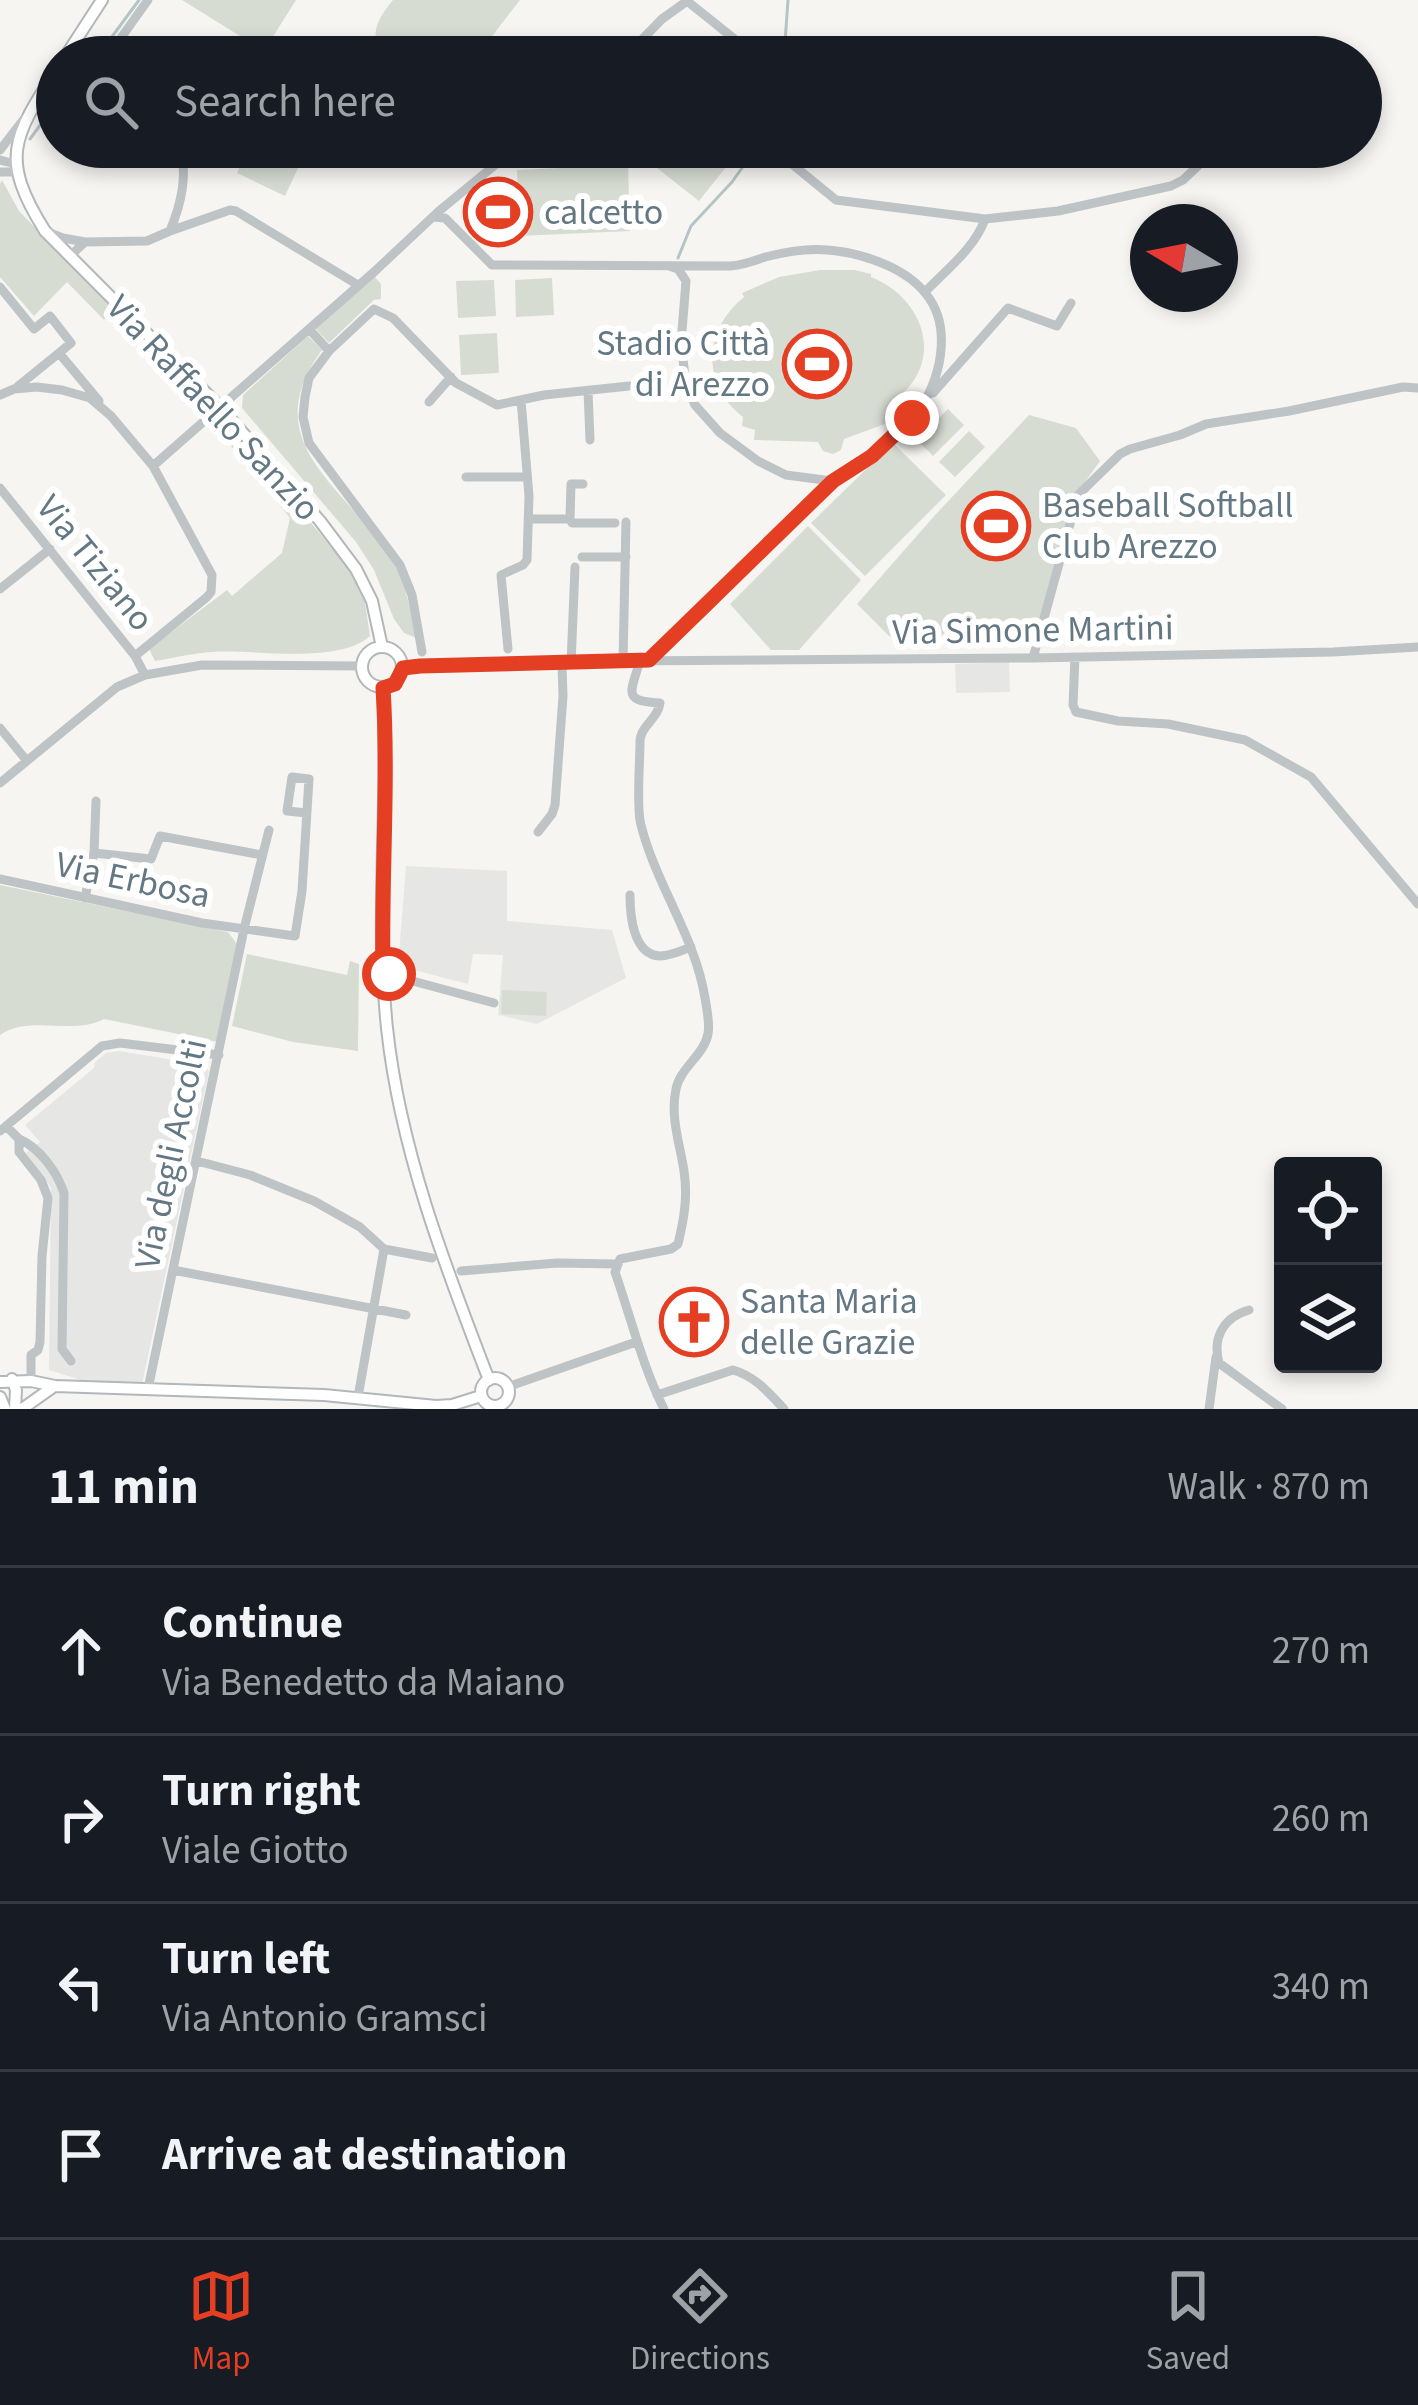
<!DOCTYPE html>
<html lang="en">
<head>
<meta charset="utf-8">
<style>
  :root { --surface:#171b24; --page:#242831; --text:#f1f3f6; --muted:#9ea1a6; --line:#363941; --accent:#e43e23 }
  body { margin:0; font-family:"Source Sans 3",sans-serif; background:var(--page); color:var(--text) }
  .controls { position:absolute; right:36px; bottom:36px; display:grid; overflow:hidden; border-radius:12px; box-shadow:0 6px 18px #0003 }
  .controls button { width:108px; height:108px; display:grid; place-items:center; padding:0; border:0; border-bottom:3px solid var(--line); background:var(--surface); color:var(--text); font:60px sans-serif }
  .compass { position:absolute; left:1130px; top:204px; width:108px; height:108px; border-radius:50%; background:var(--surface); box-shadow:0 6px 18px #0003; rotate:280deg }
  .stop { position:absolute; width:36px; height:36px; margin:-27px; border:9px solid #e43e23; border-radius:50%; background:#fff }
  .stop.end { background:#e43e23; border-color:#fff; box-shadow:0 3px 12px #0008 }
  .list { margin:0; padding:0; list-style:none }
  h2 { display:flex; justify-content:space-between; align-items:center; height:156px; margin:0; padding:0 48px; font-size:51px }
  h2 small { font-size:39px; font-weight:400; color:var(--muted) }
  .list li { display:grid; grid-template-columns:78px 1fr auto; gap:36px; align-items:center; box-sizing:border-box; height:168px; padding:0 48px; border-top:3px solid var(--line) }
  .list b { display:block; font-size:45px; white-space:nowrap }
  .list p { margin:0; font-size:39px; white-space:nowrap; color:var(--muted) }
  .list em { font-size:39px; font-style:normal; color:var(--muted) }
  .icon { flex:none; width:66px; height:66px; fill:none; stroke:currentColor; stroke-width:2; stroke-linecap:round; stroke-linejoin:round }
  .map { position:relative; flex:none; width:1418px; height:1409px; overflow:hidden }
  .search { position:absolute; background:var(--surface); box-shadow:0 6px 18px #0003; left:36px; right:36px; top:36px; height:132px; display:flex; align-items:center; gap:30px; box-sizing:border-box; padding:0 42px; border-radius:66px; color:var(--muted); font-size:45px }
  .sheet { height:828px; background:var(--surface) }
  nav { display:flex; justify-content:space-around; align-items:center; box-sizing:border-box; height:168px; border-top:3px solid var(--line); background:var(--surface); font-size:33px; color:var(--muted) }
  nav a { display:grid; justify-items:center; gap:6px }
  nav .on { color:var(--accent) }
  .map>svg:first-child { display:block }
  .built { fill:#e6e7e5 }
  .green { fill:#d7dcd3 }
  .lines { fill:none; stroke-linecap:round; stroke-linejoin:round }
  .stream { stroke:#b5c4c6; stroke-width:3 }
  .major-casing { stroke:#b2b7ba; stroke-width:14 }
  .minor { stroke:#bec3c6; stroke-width:9 }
  .major { stroke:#fff; stroke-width:10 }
  .route { stroke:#e43e23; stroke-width:15 }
  .labels { text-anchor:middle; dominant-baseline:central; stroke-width:12; stroke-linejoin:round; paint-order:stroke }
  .poi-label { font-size:36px; fill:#647883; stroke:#fff; text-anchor:start }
  .street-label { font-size:36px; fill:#647883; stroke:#fff }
</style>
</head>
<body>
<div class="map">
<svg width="1418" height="1409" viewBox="0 0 1418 1409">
  <rect width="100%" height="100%" fill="#f6f5f2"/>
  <path class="built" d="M1009 662 1010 692 956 693 955 664Z
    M406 866 507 871V921L612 930 626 978 537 1024 498 1015 503 955 473 954 468 984 398 966Z
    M119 1051 204 1065 209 1071 142 1384 81 1380 49 1370 51 1188 26 1153 40 1142 25 1125 94 1068 95 1062 106 1053Z"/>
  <path class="green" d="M182 0H296L264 51Z
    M393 0H520L476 57H380C371 31 376 21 393 0Z
    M249 147H308L285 196 237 173Z
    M673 147H742L699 201 657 168Z
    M628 165 630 231 519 236 517 170Z
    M2 180 19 211 114 310 104 320 67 282 34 316 0 277V184Z
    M513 184 515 240 482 241 480 185Z
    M820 270H855L871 274V277C924 298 946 361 896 399L904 417 844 439 841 450 833 454 823 451 818 442 754 440 755 430 742 426 743 417C701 384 703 330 744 297L742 293 779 277Z
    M374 276 381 284V299L374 300 329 343 315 328Z
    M552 278 554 315 516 317 515 280Z
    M494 280 496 316 458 318 456 281Z
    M497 333 499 373 461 375 459 335Z
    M308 336 322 350C254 442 345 486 391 557 406 581 410 611 417 638L404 633 394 619 374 570 356 542 242 408 243 395Z
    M948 409 964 425 933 456 917 440Z
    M1029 415 1076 428 1100 461 1075 496 1034 641 986 643V625L959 623 958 638 900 639 889 636 857 604 936 514Z
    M221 419 226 421 347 566 365 603 370 636C337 665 257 649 212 652 193 653 174 658 155 661L149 649 227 590 232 596 282 553 290 518 213 424Z
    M969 431 985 447 955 477 939 462Z
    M893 443 946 495 865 576 811 523Z
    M808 526 861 580 799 650H771L730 604Z
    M0 885 228 932 237 944 218 1042 104 1019C72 1036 30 1014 0 1035Z
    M247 954 347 975 350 961 359 964 358 1051 293 1042 232 1026Z
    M502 990 547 992 546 1016 501 1014Z"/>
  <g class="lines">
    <path class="stream" d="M97 57 139 0
      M784 57 788 0
      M30 139 57 102
      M678 258 691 226 732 182 757 147"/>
    <defs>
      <path id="major" d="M65 57 102 0
        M57 69C12 138 0 159 45 231L221 408 320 521 356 569 372 601 382 647
        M362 667a20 20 0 1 1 40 0a20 20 0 1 1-40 0Z
        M383 688C389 801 375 915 387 1028 400 1150 445 1266 489 1380
        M481 1392a14 14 0 1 1 28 0a14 14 0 1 1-28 0Z
        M12 1379 16 1390 15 1409
        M0 1382 31 1381 55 1386 324 1395 436 1406 452 1405 481 1396
        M0 1397 5 1409
        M22 1409 53 1387"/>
    </defs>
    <use href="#major" class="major-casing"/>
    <path class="minor" d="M119 57 118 42 148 0
      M625 57 662 19 687 1 757 57
      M771 147 836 200 985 219
      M0 150 24 119
      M0 160 12 163
      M0 172H13
      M433 217 445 218 492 265 730 266C744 265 753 261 765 257 788 251 814 247 837 251 867 255 907 269 926 294 953 327 941 383 916 413 887 449 845 469 813 501 759 554 708 612 649 660
      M170 231 230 210 236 211 358 285
      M50 233 63 238 85 242
      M70 256 85 242 147 241 170 231C181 204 188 176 180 147
      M669 266 678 269 686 281 681 344 686 383 695 405 720 433 758 461 786 475 832 481
      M0 287 34 329 50 316 71 343 59 353 99 401
      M925 292C946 270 975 248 985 219L1058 211 1171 186 1183 180 1218 147
      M309 329 329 351 309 378 305 397 303 417 309 443 400 565 412 595 422 652
      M329 351 374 309 393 318 456 383 497 405 544 395 629 386
      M17 387 59 353
      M588 391 590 440
      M933 393 1008 308 1057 326 1071 303
      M0 395 14 389 37 387 62 390 90 398 111 416 153 466 212 575 211 592 207 597 135 656
      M429 402 451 377
      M153 466 374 272 439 211 517 147
      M466 477H527
      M0 488 135 656 145 675
      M528 519H570L571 484H583
      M570 519 572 523H615
      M582 557H626
      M0 589 50 549
      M508 649 501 575 523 565 527 560 529 496 521 400
      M1075 657 1073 705 1076 712 1118 721 1168 724 1245 740 1311 777 1418 904
      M1033 658 1078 495 1120 454 1130 449 1180 435 1206 424 1289 411 1403 387 1418 388
      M640 660C632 691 620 701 660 703 658 719 640 726 640 742 640 762 636 808 641 825 656 885 695 936 705 998 707 1009 710 1024 708 1034 704 1055 680 1068 676 1089 670 1118 680 1144 684 1171 688 1197 684 1219 678 1244L671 1249 620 1259 615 1272C631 1318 642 1365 664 1409
      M623 661 626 522
      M571 664 575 567
      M403 668 562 665 623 661 1033 658 1333 652 1418 647
      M0 728 27 761
      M0 783 117 687 145 675 202 665 362 666
      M538 832 552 814 555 805 563 696 562 665
      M94 853 151 859 160 836 262 855
      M0 879 202 923 295 936 302 891 309 779 292 777 287 811 307 813
      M630 895C630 915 633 955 660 956 670 956 681 951 691 947
      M85 898 94 853 96 801
      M383 973 494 1003
      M6 1126 19 1139V1152L41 1180 48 1198 42 1256 40 1342 38 1350 31 1355V1381
      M0 1131 102 1046 120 1043 219 1055
      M19 1139C40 1148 57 1172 64 1193L62 1349 71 1361
      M197 1161 250 1175 314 1201 360 1227 384 1249 432 1258
      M173 1270 406 1315
      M461 1271 557 1263 616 1264
      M1249 1310C1224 1317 1212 1337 1219 1363L1282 1409
      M507 1387 636 1342
      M148 1389 244 929 269 830
      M657 1395 733 1370C755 1376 769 1393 784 1409
      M358 1397 384 1249
      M1209 1409 1216 1357"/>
    <use href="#major" class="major"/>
  </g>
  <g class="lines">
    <path class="route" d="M389 974 383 973C381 878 389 783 383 688L395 684 403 668 420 666 649 660 833 481 872 456 912 418"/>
  </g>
  <defs>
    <symbol id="stadium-ring" viewBox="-11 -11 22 22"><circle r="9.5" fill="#fff" stroke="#e43e23" stroke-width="1.5"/><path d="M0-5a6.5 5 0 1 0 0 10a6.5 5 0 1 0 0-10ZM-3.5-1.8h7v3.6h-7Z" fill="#e43e23"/></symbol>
    <symbol id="church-ring" viewBox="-11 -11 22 22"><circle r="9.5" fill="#fff" stroke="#e43e23" stroke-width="1.5"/><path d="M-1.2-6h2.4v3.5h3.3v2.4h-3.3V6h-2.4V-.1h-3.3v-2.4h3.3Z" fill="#e43e23"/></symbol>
  </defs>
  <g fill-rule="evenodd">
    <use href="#stadium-ring" x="460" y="174" width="76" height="76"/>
    <use href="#stadium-ring" x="779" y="326" width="76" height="76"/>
    <use href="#stadium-ring" x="958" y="488" width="76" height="76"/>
    <use href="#church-ring" x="656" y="1284" width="76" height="76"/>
  </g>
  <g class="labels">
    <g class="poi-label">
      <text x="544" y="212">calcetto</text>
      <text x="770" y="343" text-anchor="end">Stadio Città<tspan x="770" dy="41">di Arezzo</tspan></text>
      <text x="1042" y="505">Baseball Softball<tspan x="1042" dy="41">Club Arezzo</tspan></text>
      <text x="740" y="1301">Santa Maria<tspan x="740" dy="41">delle Grazie</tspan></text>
    </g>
    <g class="street-label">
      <text transform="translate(213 408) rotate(47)">Via Raffaello Sanzio</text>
      <text transform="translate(95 563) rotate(51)">Via Tiziano</text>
      <text transform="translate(1033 630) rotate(-1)">Via Simone Martini</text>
      <text transform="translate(133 880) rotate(12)">Via Erbosa</text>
      <text transform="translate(171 1154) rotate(-78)">Via degli Accolti</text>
    </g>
  </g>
</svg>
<div class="controls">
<button><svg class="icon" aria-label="locate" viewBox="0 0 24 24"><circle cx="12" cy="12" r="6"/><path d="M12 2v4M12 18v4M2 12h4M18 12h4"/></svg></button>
<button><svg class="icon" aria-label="layers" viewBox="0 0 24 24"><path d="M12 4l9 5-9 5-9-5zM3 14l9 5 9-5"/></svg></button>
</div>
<svg class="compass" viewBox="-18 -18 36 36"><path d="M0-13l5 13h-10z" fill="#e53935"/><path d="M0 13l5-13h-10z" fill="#9ea1a6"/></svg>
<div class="stop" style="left:389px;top:974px"></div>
<div class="stop end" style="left:912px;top:418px"></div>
<div class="search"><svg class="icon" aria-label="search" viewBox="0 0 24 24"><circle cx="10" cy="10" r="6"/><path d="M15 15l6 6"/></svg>Search here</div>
</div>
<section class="sheet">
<h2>11 min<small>Walk · 870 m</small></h2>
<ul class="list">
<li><svg class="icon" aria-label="ahead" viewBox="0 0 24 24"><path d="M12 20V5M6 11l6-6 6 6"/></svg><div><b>Continue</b><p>Via Benedetto da Maiano</p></div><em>270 m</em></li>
<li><svg class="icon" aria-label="right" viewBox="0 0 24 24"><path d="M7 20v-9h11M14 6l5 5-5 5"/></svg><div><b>Turn right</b><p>Viale Giotto</p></div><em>260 m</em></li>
<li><svg class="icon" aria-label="left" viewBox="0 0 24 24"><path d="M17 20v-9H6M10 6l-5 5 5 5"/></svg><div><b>Turn left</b><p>Via Antonio Gramsci</p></div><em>340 m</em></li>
<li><svg class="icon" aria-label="arrive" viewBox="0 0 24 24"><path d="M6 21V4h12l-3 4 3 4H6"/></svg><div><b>Arrive at destination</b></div></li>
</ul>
</section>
<nav>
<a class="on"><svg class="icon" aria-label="map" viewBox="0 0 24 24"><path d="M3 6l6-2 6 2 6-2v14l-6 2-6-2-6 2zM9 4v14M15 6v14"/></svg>Map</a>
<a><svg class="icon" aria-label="directions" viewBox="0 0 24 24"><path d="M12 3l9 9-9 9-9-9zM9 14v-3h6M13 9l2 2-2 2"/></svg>Directions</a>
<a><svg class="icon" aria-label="saved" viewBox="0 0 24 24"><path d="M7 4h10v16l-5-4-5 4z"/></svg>Saved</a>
</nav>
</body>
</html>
